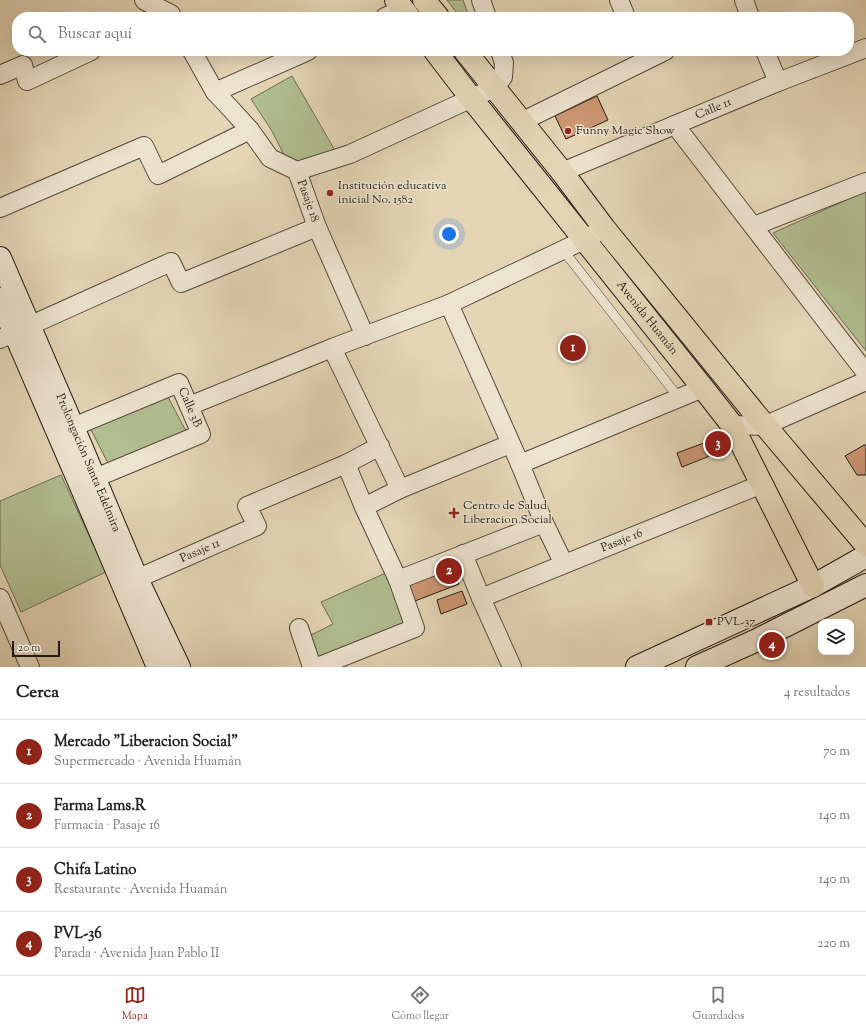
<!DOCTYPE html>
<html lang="es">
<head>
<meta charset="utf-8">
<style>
  :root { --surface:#fff; --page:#f2f2f2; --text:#222; --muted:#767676; --line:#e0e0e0; --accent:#8f2418 }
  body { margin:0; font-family:"Sorts Mill Goudy",serif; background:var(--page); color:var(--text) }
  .controls { position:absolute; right:12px; bottom:12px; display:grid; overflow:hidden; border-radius:8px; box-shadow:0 4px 16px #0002 }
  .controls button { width:36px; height:36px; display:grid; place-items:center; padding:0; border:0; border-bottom:1px solid var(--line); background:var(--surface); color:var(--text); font:20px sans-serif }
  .scale { position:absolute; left:12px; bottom:10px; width:48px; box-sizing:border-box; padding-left:4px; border:2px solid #231814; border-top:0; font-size:11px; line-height:14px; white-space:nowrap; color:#231814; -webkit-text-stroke:3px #ede4cf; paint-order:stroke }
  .you { position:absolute; left:449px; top:234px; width:14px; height:14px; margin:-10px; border:3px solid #fff; border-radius:50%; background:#1a73e8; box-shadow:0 0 0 6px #1a73e833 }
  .badge { display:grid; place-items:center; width:26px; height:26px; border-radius:50%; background:var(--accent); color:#fff; font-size:13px; font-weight:700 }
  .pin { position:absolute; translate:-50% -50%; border:2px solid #fff; box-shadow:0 1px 4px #0006 }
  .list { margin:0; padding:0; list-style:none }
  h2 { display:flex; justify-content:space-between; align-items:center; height:52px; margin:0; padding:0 16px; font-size:17px }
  h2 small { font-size:13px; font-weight:400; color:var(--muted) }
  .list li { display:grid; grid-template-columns:26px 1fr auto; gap:12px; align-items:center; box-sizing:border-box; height:64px; padding:0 16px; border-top:1px solid var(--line) }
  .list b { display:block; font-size:15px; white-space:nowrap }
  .list p { margin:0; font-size:13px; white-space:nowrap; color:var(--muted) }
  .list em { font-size:13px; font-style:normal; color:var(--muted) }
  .icon { flex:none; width:22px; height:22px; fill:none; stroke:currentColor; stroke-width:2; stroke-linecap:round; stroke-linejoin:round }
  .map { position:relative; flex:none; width:866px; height:667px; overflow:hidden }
  .search { position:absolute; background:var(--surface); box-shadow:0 4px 16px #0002; left:12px; right:12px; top:12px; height:44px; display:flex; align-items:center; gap:10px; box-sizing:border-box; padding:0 14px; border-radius:16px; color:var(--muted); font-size:15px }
  .sheet { height:308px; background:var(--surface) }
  nav { display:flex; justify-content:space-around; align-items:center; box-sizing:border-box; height:56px; border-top:1px solid var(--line); background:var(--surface); font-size:11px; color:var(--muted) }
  nav a { display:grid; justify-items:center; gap:2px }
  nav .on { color:var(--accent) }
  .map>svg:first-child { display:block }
  .green { fill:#b1be90; stroke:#6a6b52 }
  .building { fill:#cd9773; stroke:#231814 }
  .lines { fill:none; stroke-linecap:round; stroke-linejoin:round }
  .lane-casing { stroke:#53473c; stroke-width:10 }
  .street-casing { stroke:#53473c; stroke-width:20 }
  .secondary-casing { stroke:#231814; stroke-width:24 }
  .primary-casing { stroke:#231814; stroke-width:24 }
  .lane { stroke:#ede4cf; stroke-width:9 }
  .street { stroke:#ede4cf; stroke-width:18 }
  .secondary { stroke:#ede4cf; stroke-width:22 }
  .primary { stroke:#e4d5b5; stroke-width:22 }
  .poi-dot { fill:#8f2418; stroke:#ede4cf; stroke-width:1.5 }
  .labels { text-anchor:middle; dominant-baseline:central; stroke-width:3; stroke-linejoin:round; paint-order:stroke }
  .street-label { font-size:12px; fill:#231814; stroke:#ede4cf }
  .poi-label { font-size:12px; fill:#231814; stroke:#ede4cf; text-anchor:start }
</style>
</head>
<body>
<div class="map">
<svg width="866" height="667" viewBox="0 0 866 667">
  <rect width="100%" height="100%" fill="#e4d5b5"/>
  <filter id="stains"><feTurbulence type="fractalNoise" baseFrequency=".005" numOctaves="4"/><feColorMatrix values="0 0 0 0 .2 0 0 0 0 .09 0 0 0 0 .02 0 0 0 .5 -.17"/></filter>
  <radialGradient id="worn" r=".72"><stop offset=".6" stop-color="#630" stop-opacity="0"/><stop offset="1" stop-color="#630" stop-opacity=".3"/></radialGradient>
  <path class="green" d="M447 0H463L469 17H460Z
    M292 76 337 154 298 164 284 155 272 131 251 99Z
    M866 191V351L773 233Z
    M168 397 188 435 110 467 90 428Z
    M61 475 106 572 21 612 0 565V501Z
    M388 572 409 627 320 664 311 635 333 624 321 602Z"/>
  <path class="building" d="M597 96 608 120 566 139 555 116Z
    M720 437 725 450 682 467 677 453Z
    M864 445H866V475H857L845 456Z
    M451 565 459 584 415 601 407 583Z
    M462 591 467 604 441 614 437 600Z"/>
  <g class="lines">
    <defs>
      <path id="lane" d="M563 250 679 398"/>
      <g id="street">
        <path d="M144 0 145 1 171 14 172 17"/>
        <path d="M481 0 487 17"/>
        <path d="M619 0 626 17"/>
        <path d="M744 0 750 17"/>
        <path d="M385 17 403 9"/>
        <path id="s1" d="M192 51 215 92 230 108 250 130 270 158 297 171 317 227 365 336"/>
        <path d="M765 51 778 82"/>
        <path d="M0 75 23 65 27 81 91 51"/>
        <path d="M215 92 308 51"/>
        <path d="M521 122 665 51"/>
        <path d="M675 125 866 373"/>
        <path d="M297 171 350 154 494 88 503 77 504 63 500 51"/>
        <path id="s2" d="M562 172 778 82 866 48"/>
        <path d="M0 208 144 146 158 175 250 130"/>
        <path d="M754 226 866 182"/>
        <path d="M449 304 520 464 544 523 564 564"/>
        <path d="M0 339 171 262 181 283 317 227"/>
        <path d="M332 348 400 489"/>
        <path d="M189 406 332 348 449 304 584 240 604 228"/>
        <path d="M732 425 764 426 866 381"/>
        <path id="s3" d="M61 431 73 427 179 383 201 434 83 483"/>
        <path d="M520 464 703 388"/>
        <path d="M364 507 400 489 510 444"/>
        <path d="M463 554 481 598 512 667"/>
        <path d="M398 580 544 523"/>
        <path id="s4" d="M125 584 257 526 247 506 346 464 380 446"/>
        <path d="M0 598 30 667"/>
        <path id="s5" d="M481 598 762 484"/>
        <path d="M299 628 312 667"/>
        <path d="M317 667 415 628 398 580 364 507 346 464"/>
      </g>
      <g id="secondary">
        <path id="s6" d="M0 258 73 427 137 579 179 667"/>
        <path d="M0 299 80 484 158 667"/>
        <path d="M637 667 813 586 866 556"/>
        <path d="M697 667 755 641 866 585"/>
      </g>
      <g id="primary">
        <path d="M396 0 409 17"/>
        <path d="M424 0 438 17"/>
        <path id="s7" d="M435 51 471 98 703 388 732 425 813 586"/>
        <path d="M465 51 562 172 604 228 757 416 866 545"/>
      </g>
    </defs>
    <use href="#lane" class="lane-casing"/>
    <use href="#street" class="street-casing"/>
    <use href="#secondary" class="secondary-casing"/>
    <use href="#primary" class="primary-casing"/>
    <use href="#lane" class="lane"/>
    <use href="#street" class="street"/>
    <use href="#secondary" class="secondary"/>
    <use href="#primary" class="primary"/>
  </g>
  <g class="poi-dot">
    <circle cx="568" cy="131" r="4"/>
    <circle cx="330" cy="193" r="4"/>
    <path d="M452 507h4v4h4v4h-4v4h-4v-4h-4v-4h4z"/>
    <rect x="705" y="618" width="8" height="8" rx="2"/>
  </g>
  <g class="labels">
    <g class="street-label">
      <text stroke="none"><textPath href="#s2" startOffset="164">Calle 11</textPath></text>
      <text stroke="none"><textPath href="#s1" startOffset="195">Pasaje 18</textPath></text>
      <text stroke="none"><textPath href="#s7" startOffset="341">Avenida Huamán</textPath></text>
      <text stroke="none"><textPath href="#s3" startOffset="154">Calle 3B</textPath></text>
      <text stroke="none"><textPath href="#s6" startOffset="223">Prolongación Santa Edelmira</textPath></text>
      <text stroke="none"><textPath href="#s5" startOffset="152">Pasaje 16</textPath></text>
      <text stroke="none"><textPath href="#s4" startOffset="82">Pasaje 11</textPath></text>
    </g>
    <g class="poi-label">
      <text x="576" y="131">Funny Magic Show</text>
      <text x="338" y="186">Institución educativa<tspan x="338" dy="14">inicial No. 1582</tspan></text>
      <text x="463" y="506">Centro de Salud<tspan x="463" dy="14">Liberacion Social</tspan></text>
      <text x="717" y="622">PVL-37</text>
    </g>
  </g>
  <rect width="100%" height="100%" filter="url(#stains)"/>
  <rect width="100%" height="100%" fill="url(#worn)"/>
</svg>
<div class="controls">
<button><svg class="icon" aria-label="layers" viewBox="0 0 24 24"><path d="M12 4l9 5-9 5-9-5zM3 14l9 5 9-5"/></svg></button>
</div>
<div class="scale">20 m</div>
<div class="you"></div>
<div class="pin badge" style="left:573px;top:348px">1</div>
<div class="pin badge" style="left:449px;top:571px">2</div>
<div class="pin badge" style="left:718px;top:444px">3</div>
<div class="pin badge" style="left:772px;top:645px">4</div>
<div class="search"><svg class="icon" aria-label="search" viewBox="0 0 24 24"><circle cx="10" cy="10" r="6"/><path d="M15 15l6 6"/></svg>Buscar aquí</div>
</div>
<section class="sheet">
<h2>Cerca<small>4 resultados</small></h2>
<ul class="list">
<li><span class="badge">1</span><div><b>Mercado &quot;Liberacion Social&quot;</b><p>Supermercado · Avenida Huamán</p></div><em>70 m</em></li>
<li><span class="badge">2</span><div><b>Farma Lams.R</b><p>Farmacia · Pasaje 16</p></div><em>140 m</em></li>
<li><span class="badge">3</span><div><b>Chifa Latino</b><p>Restaurante · Avenida Huamán</p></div><em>140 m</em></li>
<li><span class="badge">4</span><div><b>PVL-36</b><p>Parada · Avenida Juan Pablo II</p></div><em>220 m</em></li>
</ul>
</section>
<nav>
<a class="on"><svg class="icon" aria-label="map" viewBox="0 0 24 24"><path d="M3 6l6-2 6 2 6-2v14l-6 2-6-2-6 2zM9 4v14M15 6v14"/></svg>Mapa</a>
<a><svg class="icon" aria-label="directions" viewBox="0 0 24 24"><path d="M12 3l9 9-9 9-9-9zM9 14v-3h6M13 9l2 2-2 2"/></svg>Cómo llegar</a>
<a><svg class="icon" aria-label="saved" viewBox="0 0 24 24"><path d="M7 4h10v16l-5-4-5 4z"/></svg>Guardados</a>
</nav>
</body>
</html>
